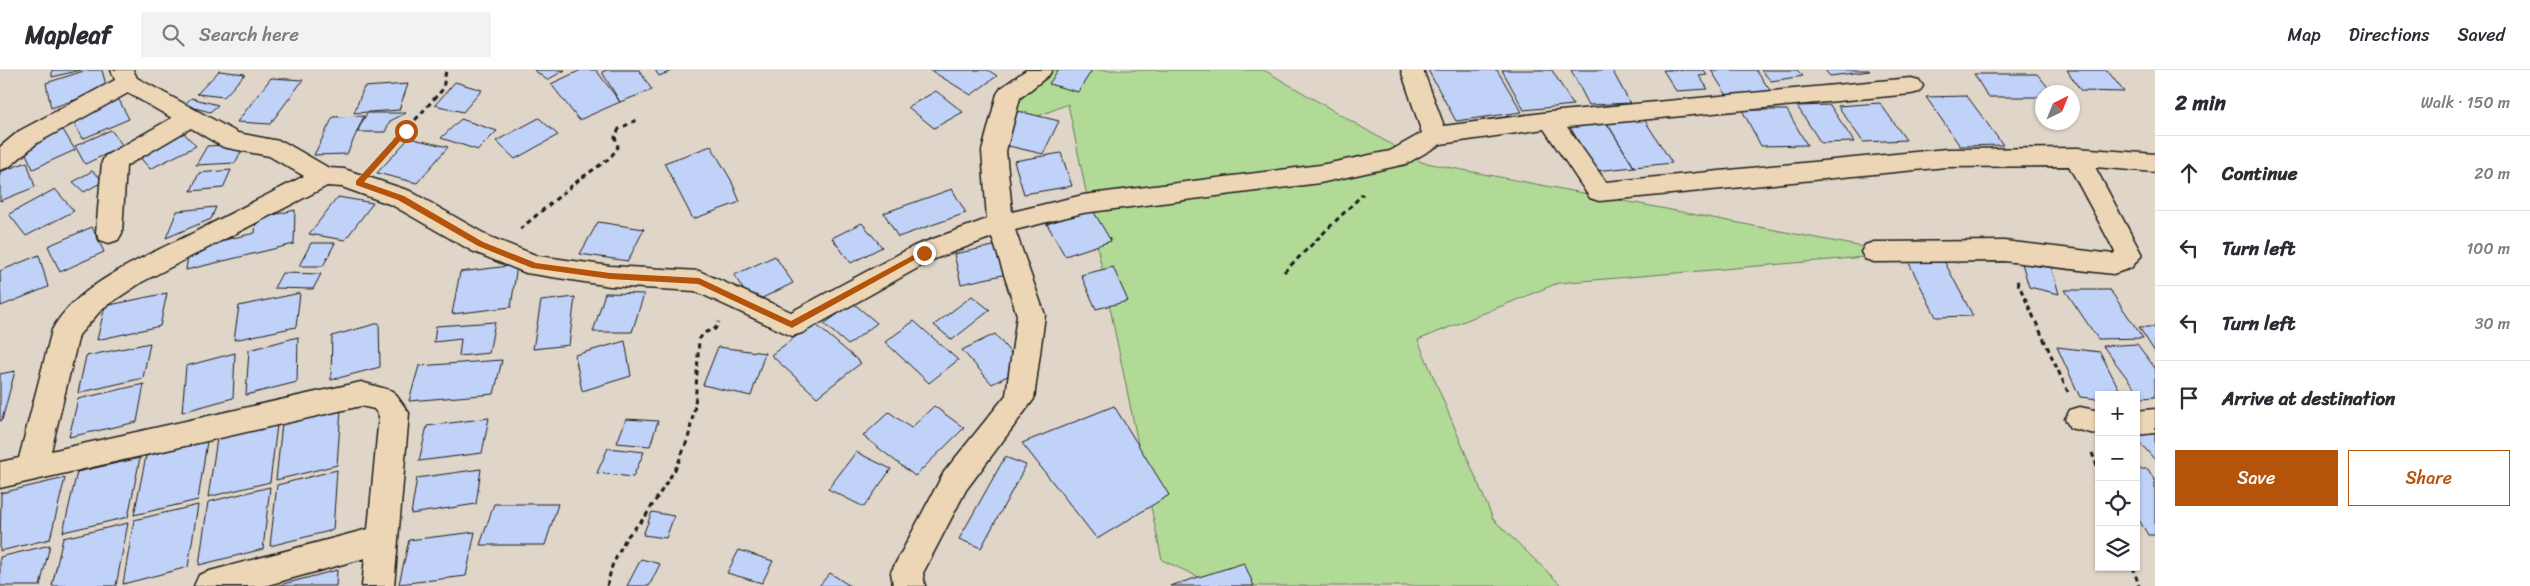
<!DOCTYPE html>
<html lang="en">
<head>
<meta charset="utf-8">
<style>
  :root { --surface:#fff; --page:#f2f2f3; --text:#2b2b33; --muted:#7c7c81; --line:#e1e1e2; --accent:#b45309 }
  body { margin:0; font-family:Sriracha,sans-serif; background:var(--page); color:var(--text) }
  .controls { position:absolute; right:15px; bottom:15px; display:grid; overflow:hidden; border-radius:0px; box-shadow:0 1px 4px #0004 }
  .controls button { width:45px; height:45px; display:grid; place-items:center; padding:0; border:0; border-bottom:1px solid var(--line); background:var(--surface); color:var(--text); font:25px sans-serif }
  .compass { position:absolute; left:2035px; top:15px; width:45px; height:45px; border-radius:50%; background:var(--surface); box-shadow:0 1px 4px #0004; rotate:43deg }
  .stop { position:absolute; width:15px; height:15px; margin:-11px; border:4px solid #b45309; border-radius:50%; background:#fff }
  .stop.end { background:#b45309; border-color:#fff; box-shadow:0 1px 5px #0008 }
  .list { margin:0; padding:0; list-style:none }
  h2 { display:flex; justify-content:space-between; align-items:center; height:65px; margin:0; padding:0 20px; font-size:21px }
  h2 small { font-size:16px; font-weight:400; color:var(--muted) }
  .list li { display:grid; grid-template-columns:32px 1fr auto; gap:15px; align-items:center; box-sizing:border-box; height:75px; padding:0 20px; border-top:1px solid var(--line) }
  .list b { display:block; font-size:19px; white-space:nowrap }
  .list em { font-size:16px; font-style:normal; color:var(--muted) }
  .actions { display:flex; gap:10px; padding:15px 20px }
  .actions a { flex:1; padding:11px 0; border:1px solid var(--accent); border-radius:0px; text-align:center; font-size:18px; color:var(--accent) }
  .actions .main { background:var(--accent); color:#fff }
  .icon { flex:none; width:28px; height:28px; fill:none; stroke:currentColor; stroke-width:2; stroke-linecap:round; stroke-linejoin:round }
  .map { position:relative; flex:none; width:2155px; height:516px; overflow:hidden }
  header { display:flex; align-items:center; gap:30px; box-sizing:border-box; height:70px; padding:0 25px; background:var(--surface); border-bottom:1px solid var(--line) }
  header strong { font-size:24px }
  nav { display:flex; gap:28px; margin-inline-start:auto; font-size:18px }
  .search { width:350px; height:45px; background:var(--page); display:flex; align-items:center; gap:12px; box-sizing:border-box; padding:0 18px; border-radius:0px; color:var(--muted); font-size:19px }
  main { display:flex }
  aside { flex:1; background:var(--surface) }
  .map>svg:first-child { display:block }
  .green { fill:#b1da97; stroke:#667b5a }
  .building { fill:#c1d2f8; stroke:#1c1c1c }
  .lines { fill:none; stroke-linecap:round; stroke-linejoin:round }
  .minor-casing { stroke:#1c1c1c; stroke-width:3 }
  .path { stroke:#1c1c1c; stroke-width:3; stroke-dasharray:5 4; stroke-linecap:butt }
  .minor { fill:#ecd6b5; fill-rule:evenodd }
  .route { fill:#b45309 }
</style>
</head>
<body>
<header>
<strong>Mapleaf</strong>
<div class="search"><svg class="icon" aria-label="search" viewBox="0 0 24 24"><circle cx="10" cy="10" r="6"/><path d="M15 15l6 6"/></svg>Search here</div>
<nav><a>Map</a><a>Directions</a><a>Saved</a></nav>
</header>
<main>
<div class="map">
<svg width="2155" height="516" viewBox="0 0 2155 516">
  <rect width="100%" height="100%" fill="#dfd5c9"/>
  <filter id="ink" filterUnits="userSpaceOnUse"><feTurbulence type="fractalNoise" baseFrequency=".02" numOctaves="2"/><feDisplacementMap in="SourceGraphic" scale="10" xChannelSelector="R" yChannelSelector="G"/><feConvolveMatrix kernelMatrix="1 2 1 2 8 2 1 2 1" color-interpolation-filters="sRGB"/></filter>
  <g filter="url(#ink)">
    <path class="green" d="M1033 0H1264L1421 92 1900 184 1558 213 1418 270 1493 449 1562 516H1218L1162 490 1068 34 999 62Z"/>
    <path class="building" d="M52 0H81L52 7Z
      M87 0H102L107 19 51 38 46 13Z
      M534 0H565L547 10Z
      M581 0H596L620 32 579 50 551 14Z
      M607 0H639L652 20 620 32 602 2Z
      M655 0H674L659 6Z
      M930 0H988L997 6 971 25Z
      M1058 0H1092L1078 22 1049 14Z
      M1428 0H1497L1522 42 1456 51Z
      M1502 0H1552L1573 35 1524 40Z
      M1571 0H1612L1630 33 1589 35Z
      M1663 0H1704L1707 5 1699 6 1708 19 1676 21Z
      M1711 0H1756L1774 26 1729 29Z
      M1761 0H1797L1803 6 1771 11Z
      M1825 0H1869L1870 1 1830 6Z
      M2067 0H2107L2124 22 2081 21Z
      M219 1 245 4 224 27 197 24Z
      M1974 4H2037L2052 22H2042V27H1988Z
      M271 8 303 10 270 54 237 52Z
      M455 12 482 20 463 42 435 35Z
      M408 14 399 40 354 43 364 17Z
      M936 21 963 42 934 58 908 37Z
      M1967 26 2003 75 1960 76 1926 27Z
      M118 28 129 49 82 69 71 47Z
      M191 28 218 35 210 42 184 35Z
      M1880 33 1906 70 1863 72 1838 36Z
      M1830 35 1854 72 1821 73 1797 36Z
      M1742 40H1787L1807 75 1761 76Z
      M1018 41 1059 51 1043 84 1000 74Z
      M367 43H406L390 51 385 62H357Z
      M364 46 347 84 314 85 333 47Z
      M1642 46 1672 93 1634 97 1605 50Z
      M539 48 558 65 515 89 496 71Z
      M461 49 497 61 478 80 441 68Z
      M1605 50 1634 97 1595 101 1568 53Z
      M62 58 75 80 33 99 22 75Z
      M111 60 123 76 85 94 75 76Z
      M182 61 196 76 150 99 137 84Z
      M409 68 448 77 417 113 377 103Z
      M245 74 235 93 196 95 207 76Z
      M711 76 731 110 740 132 693 149 664 93Z
      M1061 83 1072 116 1024 124 1014 91Z
      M27 92 35 117 0 131V102Z
      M231 100 223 118 191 121 199 103Z
      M92 101 104 111 84 122 73 112Z
      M55 119 74 141 26 166 9 144Z
      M952 119 966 143 898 167 884 143Z
      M338 127 373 133 345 170 309 164Z
      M216 137 211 149 166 168 177 141Z
      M1092 139 1111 171 1065 186 1047 154Z
      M295 140 294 174 186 200 189 178 255 163 256 149Z
      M598 152 644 159 628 191 580 184Z
      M862 153 882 177 851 193 832 168Z
      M92 157 104 182 60 202 48 176Z
      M311 173H335L323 196H299Z
      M998 175 1007 204 961 214 954 184Z
      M2019 183 2049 189 2059 224 2029 217Z
      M39 185 48 217 1 236 0 201Z
      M1905 185 1942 187 1973 246 1936 247Z
      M775 186 793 213 752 233 734 205Z
      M517 195 511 237 452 244 460 202Z
      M1113 197 1128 231 1096 239 1081 205Z
      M282 203 321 204 313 219 274 218Z
      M2065 220H2110L2143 268 2098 269Z
      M167 223 160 256 97 270 105 236Z
      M300 223 296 257 234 270 239 236Z
      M605 223 644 224 632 262H593Z
      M972 226 990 240 952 270 934 255Z
      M575 227 569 275 533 279 541 231Z
      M853 233 877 253 848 275 824 254Z
      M914 251 958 290 929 313 885 272Z
      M495 252 489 283 459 286 461 269 434 272 436 256Z
      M379 253 380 297 331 310 332 266Z
      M814 253 861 293 817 327 771 285Z
      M2139 257H2155V282Z
      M995 264 1023 298 992 314 962 280Z
      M298 267 297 312 246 325 249 280Z
      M625 271 631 306 582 321 575 285Z
      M150 273 143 308 78 323 86 286Z
      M2137 274 2155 298V327L2142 328 2103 276Z
      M718 277 765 283 751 326 703 315Z
      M2057 277 2100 282 2122 325H2099V329L2080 327Z
      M235 283 233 328 182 342 186 296Z
      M502 290 494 324 409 331 419 296Z
      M15 301 2 350 0 351V304Z
      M144 314 137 352 69 367 78 329Z
      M934 336 964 358 915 406 863 366 889 342 911 358Z
      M1114 336 1169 425 1097 469 1022 373Z
      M341 339 337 395 276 410 282 353Z
      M489 348 482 383 419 391 427 356Z
      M626 349 658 351 650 376 617 373Z
      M277 355 270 412 208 427 217 369Z
      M2155 361V390L2136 368V363Z
      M207 371 198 430 134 445 146 386Z
      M608 378 644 382 633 407 597 403Z
      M856 382 891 399 864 437 828 419Z
      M1005 387 1026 395 981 478 959 469Z
      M140 388 128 447 63 462 77 402Z
      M481 399 476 434 411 444 417 408Z
      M2136 399H2148L2155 411V465H2148L2136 445Z
      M337 400 333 460 270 476 277 415Z
      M65 408 50 469 0 481 1 423Z
      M270 417 263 479 199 495 208 432Z
      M494 434H558L545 475H480Z
      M198 435 188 497 123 514 134 450Z
      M652 442 674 446 666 468 643 465Z
      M128 453 116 516H52L63 468Z
      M475 462 466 506 399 514 409 470Z
      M50 475 40 516H0V487Z
      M739 480 773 491 762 513 727 503Z
      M641 489 660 494 649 516H627Z
      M1244 493 1254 516H1170Z
      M337 500 336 516H276Z
      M830 503 850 516H819Z"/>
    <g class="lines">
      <defs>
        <path id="minor" d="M111 0H133L137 8 238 63 284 72 329 98 344 99 410 121 490 167 538 186 610 196 699 201 791 242 914 176 987 149 982 81 997 24 1001 18 1026 0H1052L1049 5 1020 28 1006 81 1012 142 1083 125 1320 95 1390 81 1422 63 1401 0H1423L1444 56 1550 42 1911 8 1919 10 1923 16 1919 22 1911 24 1567 57 1606 112 1946 79 2077 78 2155 84V102L2095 97 2142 185 2131 198 2113 204 2004 191 1874 192 1865 189 1861 182 1865 175 1874 172 2004 171 2113 184 2115 182 2069 96 1946 97 1599 131 1590 128 1544 59 1441 74 1406 94 1320 113 1083 143 1015 160 1045 245 1034 329 966 420 923 503 925 516H893L891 502 944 402 1006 325 1017 245 992 167 932 190 802 263 792 266 695 221 610 216 526 203 472 181 392 135 342 117 327 116 142 212 103 238 79 265 51 381 361 312 393 321 409 343 394 516H362L365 488 264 516H194L199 505 210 501 368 459 379 346 374 339 361 336 0 418V392L19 388 52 260C77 213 149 185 195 162 231 143 267 125 304 106L269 86 223 77 191 58 126 96 122 163 118 170 109 173 100 170 96 163 102 92 105 86 172 48 128 23 37 73 9 97 0 100V77L19 61 115 10Z
          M2080 337 2099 341V365L2070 358 2065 349 2070 340Z
          M2155 339V363L2136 365V341Z"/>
      </defs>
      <use href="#minor" class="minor-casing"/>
      <path class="path" d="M379 90 443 19 446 0
        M520 159 580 109 610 88 618 77 615 67 619 59 638 49
        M1284 202 1363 124
        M2017 211 2068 322
        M2092 383 2099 401
        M2133 497 2139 516
        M607 516 612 496 626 468 645 447 677 396 688 369 695 336 699 269 706 262 715 259 719 252"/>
      <use href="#minor" class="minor"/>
    </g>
  </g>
  <path class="route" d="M403 59 409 61 364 112 404 126 483 172 536 193 610 203 699 208 791 251 921 181 927 183 792 258 698 214 610 209 532 198 478 176 398 130 356 115V111Z"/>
</svg>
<div class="controls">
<button>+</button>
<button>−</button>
<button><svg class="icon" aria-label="locate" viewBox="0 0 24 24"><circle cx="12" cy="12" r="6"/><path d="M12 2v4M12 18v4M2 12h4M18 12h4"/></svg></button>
<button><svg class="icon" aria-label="layers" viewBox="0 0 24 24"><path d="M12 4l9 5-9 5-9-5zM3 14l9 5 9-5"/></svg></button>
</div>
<svg class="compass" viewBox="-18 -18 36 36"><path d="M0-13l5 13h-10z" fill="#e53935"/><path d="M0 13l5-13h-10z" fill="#7c7c81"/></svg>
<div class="stop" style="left:406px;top:61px"></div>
<div class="stop end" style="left:924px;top:183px"></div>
</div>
<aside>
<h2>2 min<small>Walk · 150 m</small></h2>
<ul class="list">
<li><svg class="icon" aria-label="ahead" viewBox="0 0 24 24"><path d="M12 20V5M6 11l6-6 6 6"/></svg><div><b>Continue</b></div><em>20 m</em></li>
<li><svg class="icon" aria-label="left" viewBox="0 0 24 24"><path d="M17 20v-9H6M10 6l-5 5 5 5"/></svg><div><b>Turn left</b></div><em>100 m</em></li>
<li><svg class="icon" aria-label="left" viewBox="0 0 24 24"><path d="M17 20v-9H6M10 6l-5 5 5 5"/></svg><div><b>Turn left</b></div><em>30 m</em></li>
<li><svg class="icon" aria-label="arrive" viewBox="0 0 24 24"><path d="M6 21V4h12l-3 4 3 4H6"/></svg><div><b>Arrive at destination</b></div></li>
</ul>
<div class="actions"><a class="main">Save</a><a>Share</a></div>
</aside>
</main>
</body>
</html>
